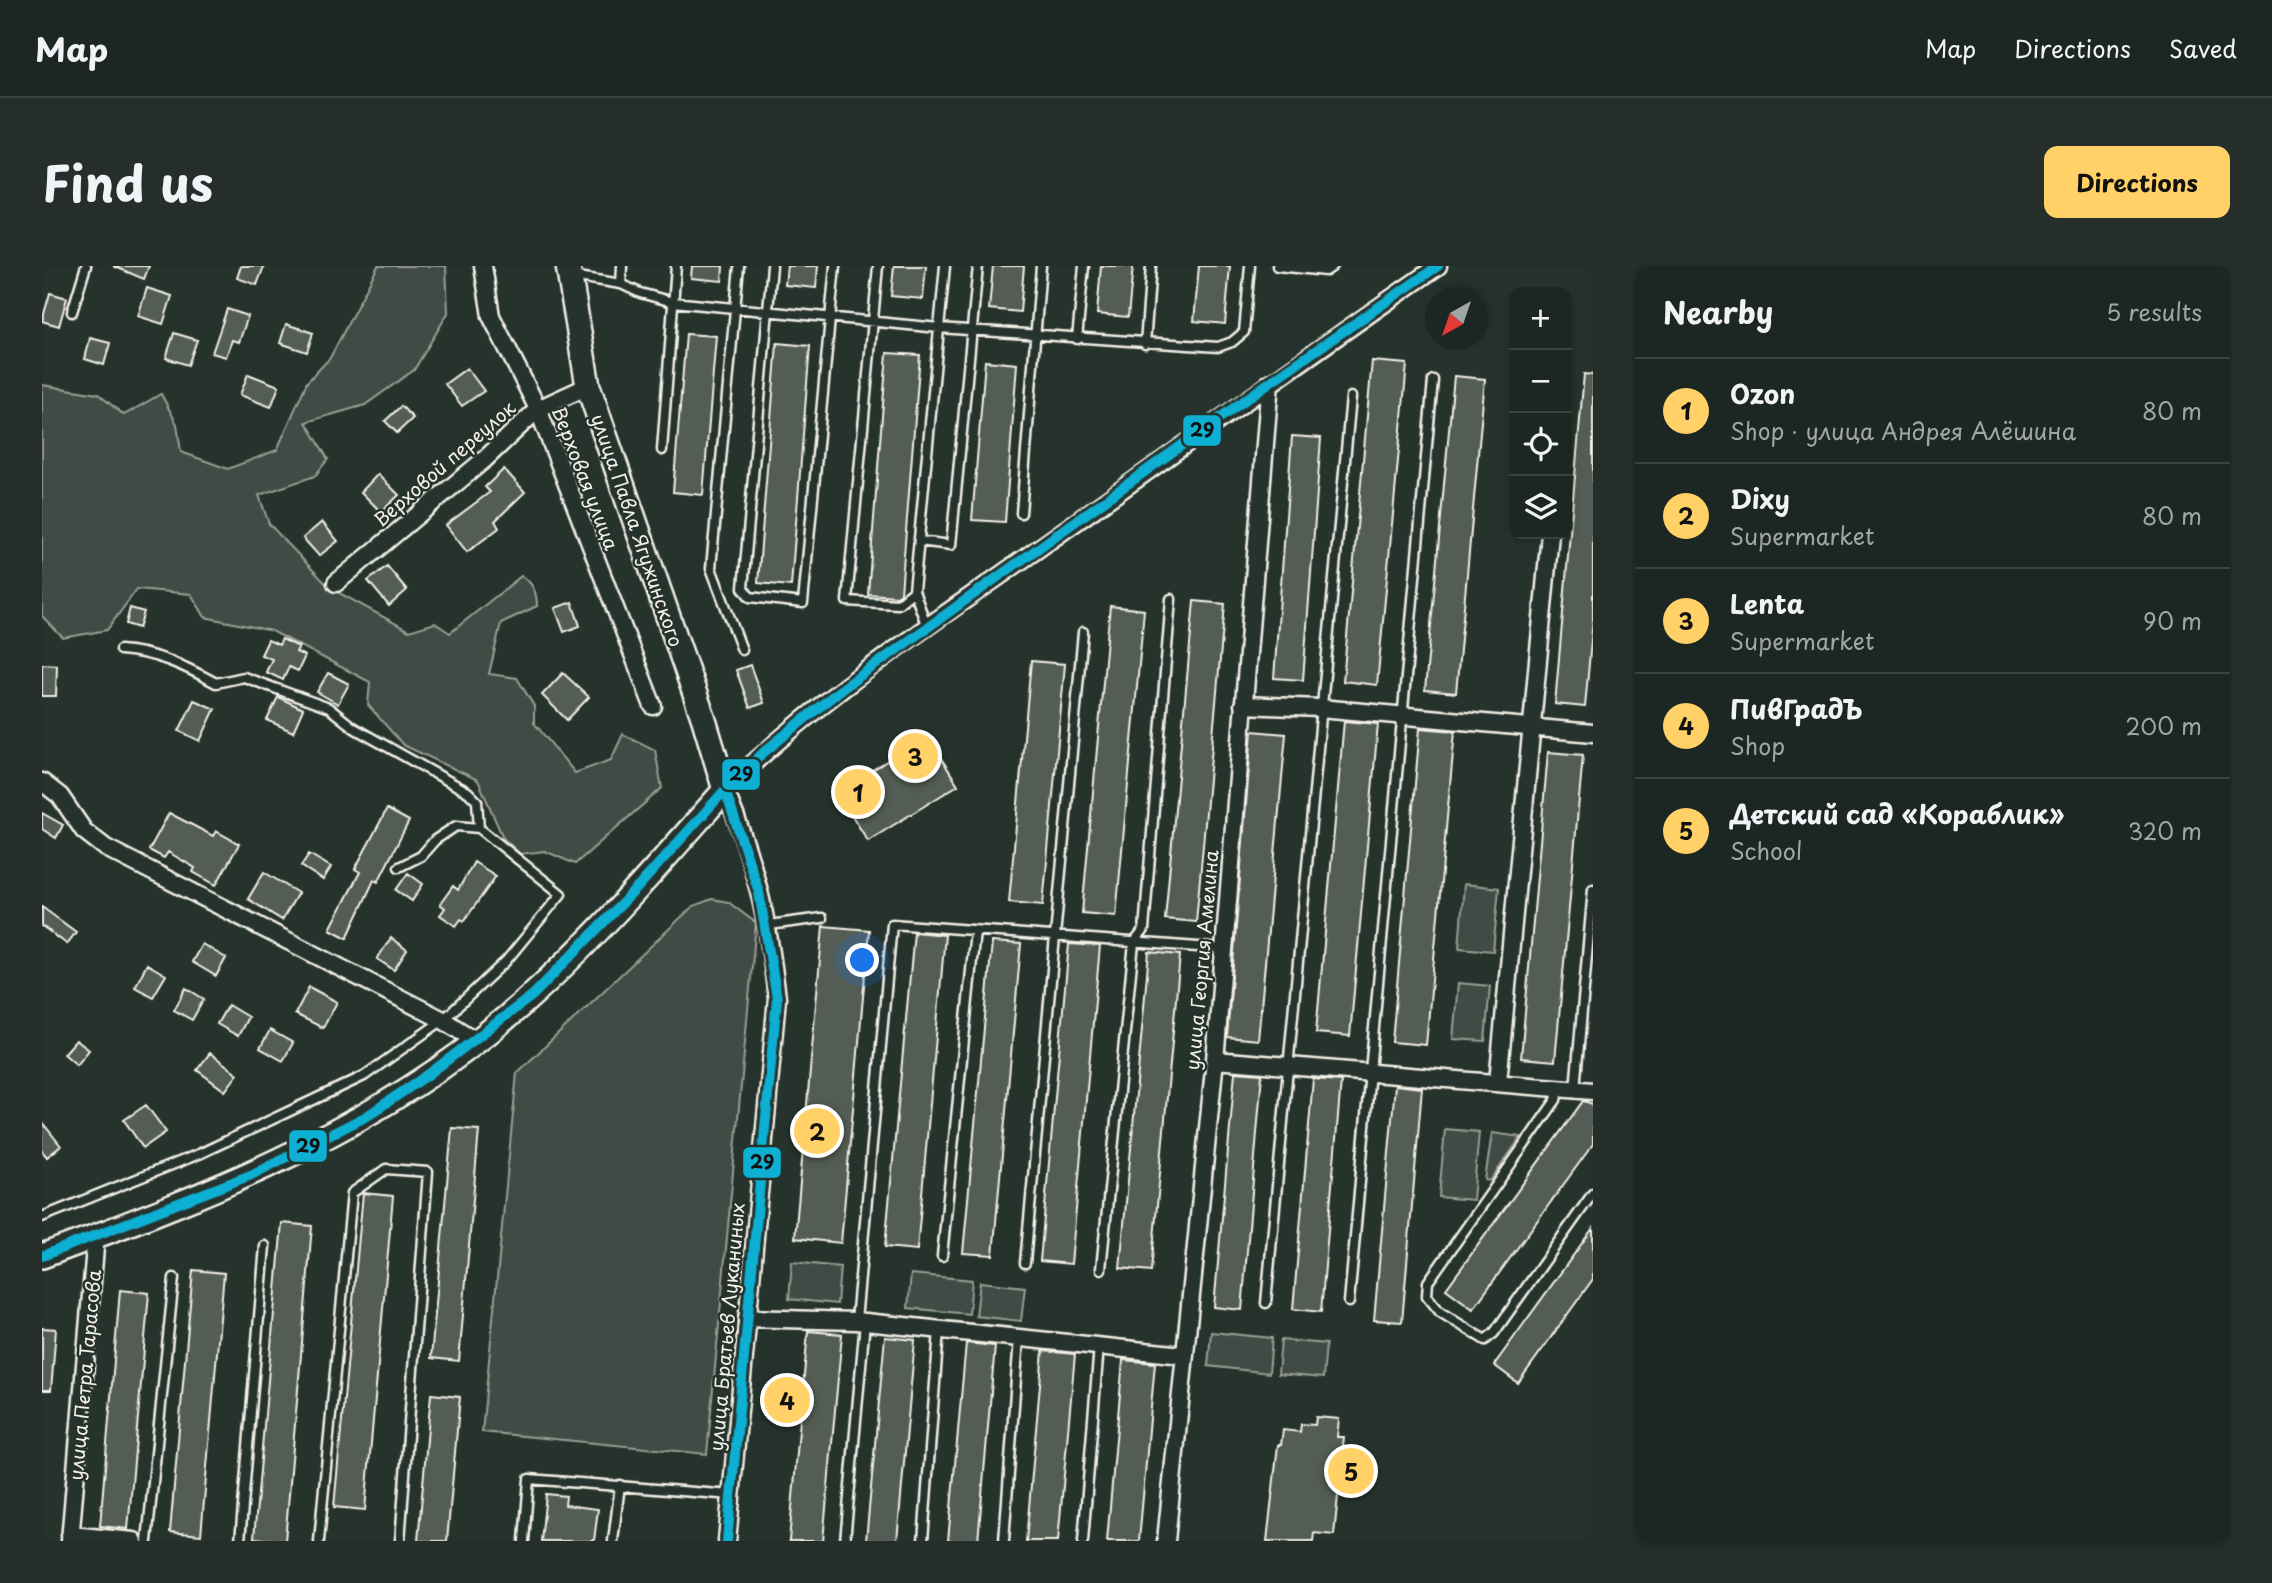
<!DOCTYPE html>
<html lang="en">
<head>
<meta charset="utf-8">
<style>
  :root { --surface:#1c2622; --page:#252e2a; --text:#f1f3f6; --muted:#a0a5a5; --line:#3a4340; --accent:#ffd166 }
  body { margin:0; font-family:"Playpen Sans",sans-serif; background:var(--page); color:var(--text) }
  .controls { position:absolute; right:21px; top:21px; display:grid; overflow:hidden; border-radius:14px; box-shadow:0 4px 10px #0003 }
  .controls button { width:63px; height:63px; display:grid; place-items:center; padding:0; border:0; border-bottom:2px solid var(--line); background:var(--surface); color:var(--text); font:35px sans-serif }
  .compass { position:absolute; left:1383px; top:21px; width:63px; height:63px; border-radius:50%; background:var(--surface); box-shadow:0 4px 10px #0003; rotate:220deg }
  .you { position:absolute; left:821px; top:695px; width:24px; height:24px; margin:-18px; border:5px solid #fff; border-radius:50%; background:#1a73e8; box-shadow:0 0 0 10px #1a73e833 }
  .badge { display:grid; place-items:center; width:46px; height:46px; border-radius:50%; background:var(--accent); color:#111; font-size:23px; font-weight:700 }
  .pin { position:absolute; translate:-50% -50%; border:4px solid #fff; box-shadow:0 2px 7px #0006 }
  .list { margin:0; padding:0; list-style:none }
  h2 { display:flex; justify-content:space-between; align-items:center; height:91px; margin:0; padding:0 28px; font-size:30px }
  h2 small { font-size:23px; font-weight:400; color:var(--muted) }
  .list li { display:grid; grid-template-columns:46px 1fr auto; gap:21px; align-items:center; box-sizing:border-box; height:105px; padding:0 28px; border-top:2px solid var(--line) }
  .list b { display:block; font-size:26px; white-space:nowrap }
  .list p { margin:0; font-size:23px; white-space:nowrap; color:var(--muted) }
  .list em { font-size:23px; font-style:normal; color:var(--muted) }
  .icon { flex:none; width:38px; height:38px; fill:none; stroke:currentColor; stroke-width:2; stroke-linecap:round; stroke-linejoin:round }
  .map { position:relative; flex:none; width:1551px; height:1275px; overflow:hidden; border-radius:14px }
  header { display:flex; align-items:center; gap:42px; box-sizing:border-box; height:98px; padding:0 35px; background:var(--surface); border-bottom:2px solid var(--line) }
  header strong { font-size:33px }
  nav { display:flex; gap:38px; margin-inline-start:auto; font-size:24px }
  .intro { display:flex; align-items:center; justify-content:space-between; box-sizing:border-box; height:168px; padding:0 42px }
  h1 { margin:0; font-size:49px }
  .button { padding:18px 32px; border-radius:14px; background:var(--accent); color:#111; font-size:24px; font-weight:700 }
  main { display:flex; gap:42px; padding:0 42px }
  aside { flex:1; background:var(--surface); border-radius:14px; box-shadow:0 4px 10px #0003 }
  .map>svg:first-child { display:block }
  .green { fill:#414b45; stroke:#9a9e96; stroke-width:2 }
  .building { fill:#525c55; stroke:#f4f1e8; stroke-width:2 }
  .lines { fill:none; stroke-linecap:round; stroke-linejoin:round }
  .lane-casing { stroke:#f4f1e8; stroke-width:13 }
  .street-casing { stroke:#f4f1e8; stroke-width:21 }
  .secondary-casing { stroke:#f4f1e8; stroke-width:28 }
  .lane { stroke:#26332d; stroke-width:8 }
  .street { stroke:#26332d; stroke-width:16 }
  .secondary { stroke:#26332d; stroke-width:23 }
  .bus-1-casing { stroke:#26332d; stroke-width:16 }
  .bus-1 { stroke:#0dafd3; stroke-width:10 }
  .labels { text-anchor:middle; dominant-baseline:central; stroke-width:5; stroke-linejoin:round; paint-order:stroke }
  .street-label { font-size:19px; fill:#f4f1e8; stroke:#26332d }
  .line-badge { stroke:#26332d; stroke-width:2.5 }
  .pale-badge-label { font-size:19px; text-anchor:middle; font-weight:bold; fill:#111 }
</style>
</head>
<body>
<header>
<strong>Map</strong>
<nav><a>Map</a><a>Directions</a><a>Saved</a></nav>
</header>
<div class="intro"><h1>Find us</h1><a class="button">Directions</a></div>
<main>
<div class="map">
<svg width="1551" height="1275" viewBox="0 0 1551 1275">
  <rect width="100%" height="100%" fill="#26332d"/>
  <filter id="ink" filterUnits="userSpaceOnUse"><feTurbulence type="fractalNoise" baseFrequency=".0143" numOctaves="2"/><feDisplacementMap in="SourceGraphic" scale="14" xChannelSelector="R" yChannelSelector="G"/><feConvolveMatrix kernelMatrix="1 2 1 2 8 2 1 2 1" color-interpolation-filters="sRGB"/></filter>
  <g filter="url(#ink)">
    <path class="green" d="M336 0H404L406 47 372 104 323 139 264 156 286 193 273 210 217 229 227 258 288 322 367 365 393 357 408 367 479 310C491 316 495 328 495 340L459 357 447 408 475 412 492 440V457L533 507 569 494 581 468 613 484 620 522 533 598 503 585 478 588 461 572 436 514 361 479 326 439 328 416 230 365 163 351 149 328 95 323 65 364 21 372 0 350V119L56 128 82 149 119 128 135 158 139 186 186 203 235 184 265 116 288 92Z
      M1422 618 1457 622 1451 685 1417 682Z
      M670 633 686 636 714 657 665 1188 440 1166 475 807 651 640Z
      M1416 717 1448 720 1443 775 1411 773Z
      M1403 863 1437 866 1431 934 1397 931Z
      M1450 867 1479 871 1448 915 1443 914Z
      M750 996 798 1001 795 1038 747 1033Z
      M869 1008 930 1014 927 1048 866 1042Z
      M938 1016 983 1021 979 1055 934 1050Z
      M1169 1066 1230 1072 1227 1107 1166 1100Z
      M1239 1074 1284 1078 1281 1112 1236 1108Z"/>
    <path class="building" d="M71 0H107L102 13Z
      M199 0H222L215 19 195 12Z
      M650 0H681L680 15 649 12Z
      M745 0H776L774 22 743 19Z
      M852 0H884L881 33 849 30Z
      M951 0H982L978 46 947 43Z
      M1059 0H1091L1086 51 1055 48Z
      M1157 0H1188L1183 58 1152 55Z
      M105 22 130 30 121 58 96 50Z
      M8 27 25 32 17 60 0 55Z
      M185 43 206 50 197 76 190 74 184 91 170 87Z
      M244 58 271 67 265 86 238 77Z
      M132 67 155 74 146 99 124 92Z
      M644 68 674 70 661 229 631 226Z
      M48 72 68 77 62 99 43 93Z
      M735 77 768 80 749 320 716 317Z
      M845 87 878 89 859 327 855 330 826 328Z
      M943 95 975 98 963 256 930 254Z
      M1330 95 1365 98 1335 419 1301 415Z
      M425 102 442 125 420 140 403 118Z
      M206 108 237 120 229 141 198 129Z
      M1542 108 1551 109V353L1543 441 1513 438Z
      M1412 110 1443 113 1414 427 1383 424Z
      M359 140 371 152 355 167 343 155Z
      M1250 170 1279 172 1261 414 1232 412Z
      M462 203 483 226 453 255 457 262 425 286 404 259 448 226 443 221Z
      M336 208 357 229 339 246 319 226Z
      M280 256 296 275 277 290 261 272Z
      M345 300 365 324 347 340 326 315Z
      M1152 335 1183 338 1154 656 1123 653Z
      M530 336 538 360 522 366 513 342Z
      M1068 340 1102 344 1074 650 1040 647Z
      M88 342 102 346 97 362 84 358Z
      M240 373 257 381 254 386 263 390 256 405 247 401 241 414 224 406 230 393 219 389 226 374 237 379Z
      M989 395 1023 398 1001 639 967 636Z
      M0 398 15 399 14 430H0Z
      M708 399 722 437 708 442 694 404Z
      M286 407 307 418 296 438 275 426Z
      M521 407 547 431 525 454 500 429Z
      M236 431 261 443 251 466 225 454Z
      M152 434 173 443 158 475 137 465Z
      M1302 455 1336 458 1308 770 1274 767Z
      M1378 462 1413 465 1384 779 1350 776Z
      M1210 465 1244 468 1216 774 1185 771Z
      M885 470 916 519 826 575 795 526Z
      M1506 486 1541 489 1513 795 1479 792Z
      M345 543 367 555 336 616 332 614 305 672 288 663 318 606 313 603Z
      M0 547 21 559 14 572 0 563Z
      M127 547 171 570 174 565 197 578 174 619 151 606 153 602 126 586 122 592 107 584Z
      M267 588 289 601 281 614 259 600Z
      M432 596 454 610 422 655 419 653 414 660 398 649 403 642 398 638 411 620 416 624Z
      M222 606 256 627 240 654 206 633Z
      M366 607 381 618 370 635 354 624Z
      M0 641 34 666 25 678 0 660Z
      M781 660 827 664 799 977 753 972Z
      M872 666 903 669 875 984 843 981Z
      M349 672 365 684 352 704 335 693Z
      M950 676 979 678 951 989 921 987Z
      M160 678 184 692 174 710 150 696Z
      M1027 678 1058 680 1029 998 998 995Z
      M1107 686 1138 689 1109 1005 1078 1002Z
      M105 698 124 709 111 731 93 721Z
      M267 721 295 736 281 762 253 748Z
      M144 722 162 733 150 754 132 744Z
      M186 739 206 751 196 770 175 758Z
      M228 764 251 777 241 795 218 782Z
      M34 774 47 784 35 799 22 788Z
      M168 787 196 808 183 825 155 804Z
      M1193 806 1220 808 1200 1044 1172 1041Z
      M1271 813 1299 815 1279 1046 1251 1043Z
      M1353 819 1380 822 1360 1056 1332 1054Z
      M1541 835 1551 838V878L1431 1043 1404 1023Z
      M104 839 124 866 101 882 82 854Z
      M0 856 19 880 5 891 0 885Z
      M410 862 437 864 417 1095 389 1092Z
      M321 927 351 930 323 1244 292 1241Z
      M240 957 270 960 243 1275 212 1272Z
      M1551 962V1013L1476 1117 1452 1099Z
      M151 1004 182 1007 159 1269 128 1266Z
      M78 1024 107 1027 86 1263 58 1260Z
      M0 1062 14 1063 9 1124H0Z
      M766 1065 800 1068 781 1275H747Z
      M843 1071 873 1074 855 1275H824Z
      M924 1077 953 1080 936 1275H906Z
      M1001 1085 1033 1088 1016 1275H984Z
      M1081 1094 1113 1097 1097 1275H1065Z
      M389 1128 418 1131 405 1275H376Z
      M1274 1151 1297 1153 1295 1171H1302L1292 1269 1272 1267 1271 1275H1225L1236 1179H1239L1241 1164 1258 1166 1259 1158 1273 1159Z
      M504 1228 524 1230 523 1239 556 1243 552 1275H499Z"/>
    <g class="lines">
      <defs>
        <path id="lane" d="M580 0 579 18 598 27 631 36 897 62 1176 81 1190 76 1202 66 1208 0
          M697 0 669 302 700 384
          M730 0 701 322 708 331 761 337 793 0
          M836 0 805 335 856 338 872 325
          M1235 0 1284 5 1291 0
          M530 10 579 18
          M30 46 44 0
          M1035 73 1042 0
          M1103 78 1109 0
          M620 184 634 0
          M979 247 999 0
          M877 275 909 279 936 0
          M885 361 872 325 903 0
          M78 384C113 386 143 400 174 417L202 411 287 442 312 462 426 526 435 535 437 562
          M727 659 780 652
          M1517 822 1514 834 1386 1016 1385 1030 1398 1046 1443 1074 1452 1067 1551 927
          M1533 823 1551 623
          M0 951 157 888 322 810 401 754 464 695 519 628 437 562 414 560 393 574 379 590 357 601
          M900 990 933 665
          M983 997 1041 366
          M1059 1003 1092 677 1102 664 1129 333
          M1307 1036 1391 114
          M1224 1037 1309 131
          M814 1055 850 658 1182 683
          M105 1275 132 1012
          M198 1275 223 980
          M277 1275 310 927 344 903 386 906 358 1275
          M482 1275 487 1213 690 1229
          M571 1275 578 1219
          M803 1275 823 1056
          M881 1275 897 1064
          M962 1275 977 1072
          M1041 1275 1057 1080"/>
        <path id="street" d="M441 0 449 50 496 143 611 440
          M294 317 443 193 496 143 546 120
          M1201 439 1278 442 1551 467
          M0 516 18 530 42 565 64 582 401 754 434 775
          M1173 794 1551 825
          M1456 816 1508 268
          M705 1052 814 1055 1141 1089
          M28 1269 92 1275
          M28 1275 54 970
          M685 1275 735 732C726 653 714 598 683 524 776 432 887 360 993 285 1128 190 1261 93 1396 0
          M1124 1275 1174 783 1228 116"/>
        <path id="secondary" d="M0 990C175 926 352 857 491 728 560 665 621 594 683 524L662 454 546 120 526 0"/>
      </defs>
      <use href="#lane" class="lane-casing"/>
      <use href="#street" class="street-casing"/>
      <use href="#secondary" class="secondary-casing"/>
      <use href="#lane" class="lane"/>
      <use href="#street" class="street"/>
      <use href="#secondary" class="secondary"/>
      <defs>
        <path id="bus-1" d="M683 524 717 626 735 732 685 1275
          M0 990 209 909 325 850 387 808 491 729 597 620 683 524 722 486 797 425 1228 116 1396 0"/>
      </defs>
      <use href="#bus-1" class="bus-1-casing"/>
      <use href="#bus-1" class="bus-1"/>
    </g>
  </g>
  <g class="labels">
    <g class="street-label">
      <text transform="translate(402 197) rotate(-41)">Верховой переулок</text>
      <text transform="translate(544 212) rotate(69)">Верховая улица</text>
      <text transform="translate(596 264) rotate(71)">улица Павла Ягужинского</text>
      <text transform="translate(1159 694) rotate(-85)">улица Георгия Амелина</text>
      <text transform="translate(684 1061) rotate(-85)">улица Братьев Луканиных</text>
      <text transform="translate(42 1109) rotate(-85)">улица Петра Тарасова</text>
    </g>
  </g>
  <g class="line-badge">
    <rect x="1140" y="148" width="40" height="33" rx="7" fill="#0dafd3"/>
    <rect x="679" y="492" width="40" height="33" rx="7" fill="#0dafd3"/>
    <rect x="246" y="863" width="40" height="34" rx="7" fill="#0dafd3"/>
    <rect x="700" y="880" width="40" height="33" rx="7" fill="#0dafd3"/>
  </g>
  <g class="pale-badge-label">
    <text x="1160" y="171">29</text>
    <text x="699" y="515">29</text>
    <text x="266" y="887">29</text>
    <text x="720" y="903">29</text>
  </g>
</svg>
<div class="controls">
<button>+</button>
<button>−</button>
<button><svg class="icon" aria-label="locate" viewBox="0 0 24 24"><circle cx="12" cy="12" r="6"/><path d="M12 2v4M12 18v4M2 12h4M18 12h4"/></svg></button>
<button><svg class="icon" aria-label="layers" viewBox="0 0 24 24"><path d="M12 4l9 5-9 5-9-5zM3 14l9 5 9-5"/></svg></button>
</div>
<svg class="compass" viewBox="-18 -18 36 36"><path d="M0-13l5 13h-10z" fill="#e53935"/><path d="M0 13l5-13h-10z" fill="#a0a5a5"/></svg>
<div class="you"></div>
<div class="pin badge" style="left:816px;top:526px">1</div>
<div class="pin badge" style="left:775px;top:865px">2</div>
<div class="pin badge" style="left:873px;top:490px">3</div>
<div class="pin badge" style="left:745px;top:1134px">4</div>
<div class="pin badge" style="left:1309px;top:1205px">5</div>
</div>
<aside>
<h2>Nearby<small>5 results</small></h2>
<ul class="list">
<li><span class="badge">1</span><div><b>Ozon</b><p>Shop · улица Андрея Алёшина</p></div><em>80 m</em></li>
<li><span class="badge">2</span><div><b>Dixy</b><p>Supermarket</p></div><em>80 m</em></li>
<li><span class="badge">3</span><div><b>Lenta</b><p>Supermarket</p></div><em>90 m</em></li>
<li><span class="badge">4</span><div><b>ПивГрадЪ</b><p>Shop</p></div><em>200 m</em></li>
<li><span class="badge">5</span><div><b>Детский сад «Кораблик»</b><p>School</p></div><em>320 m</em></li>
</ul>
</aside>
</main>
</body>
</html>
